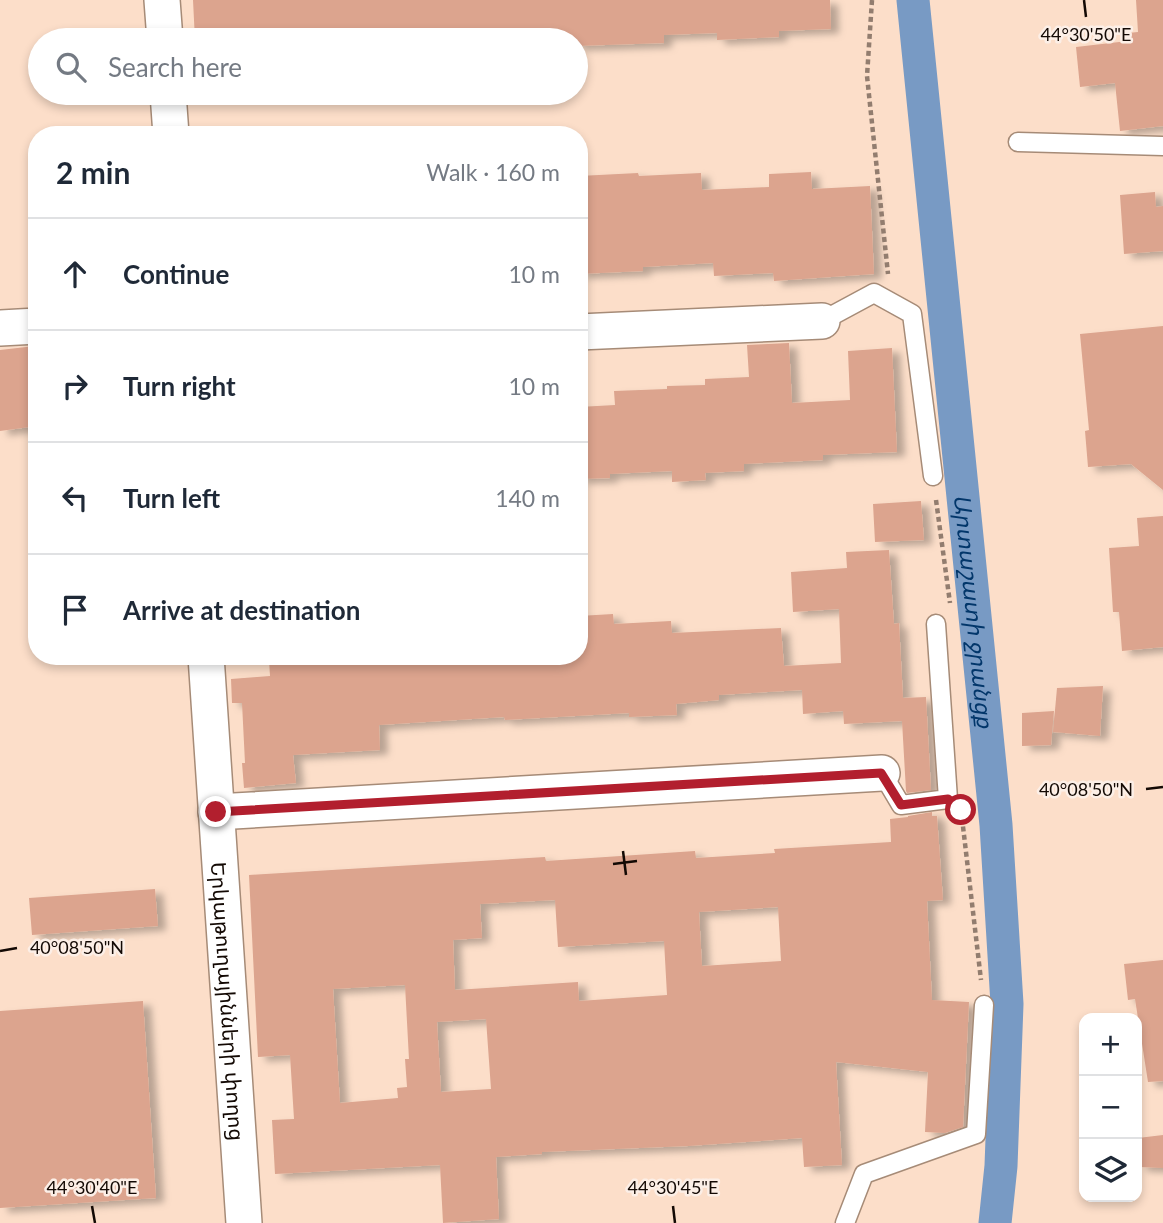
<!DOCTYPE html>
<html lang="en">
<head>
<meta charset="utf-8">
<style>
  :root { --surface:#fff; --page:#f6f6f7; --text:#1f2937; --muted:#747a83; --line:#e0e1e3 }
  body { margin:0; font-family:Lato,"Noto Sans Armenian",sans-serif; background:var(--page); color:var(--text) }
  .controls { position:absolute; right:21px; bottom:21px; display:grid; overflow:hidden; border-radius:14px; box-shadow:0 4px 10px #0003 }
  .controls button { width:63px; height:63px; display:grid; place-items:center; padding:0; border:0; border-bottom:2px solid var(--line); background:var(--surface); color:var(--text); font:35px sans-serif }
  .stop { position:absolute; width:21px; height:21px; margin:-16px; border:5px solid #b21f2e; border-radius:50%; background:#fff }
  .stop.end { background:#b21f2e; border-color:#fff; box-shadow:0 2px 7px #0008 }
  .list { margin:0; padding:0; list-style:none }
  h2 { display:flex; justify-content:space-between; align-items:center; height:91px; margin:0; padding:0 28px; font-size:30px }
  h2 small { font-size:23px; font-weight:400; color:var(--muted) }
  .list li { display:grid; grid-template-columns:46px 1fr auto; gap:21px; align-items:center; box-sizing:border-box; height:112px; padding:0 28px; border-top:2px solid var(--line) }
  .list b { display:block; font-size:26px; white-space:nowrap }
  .list em { font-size:23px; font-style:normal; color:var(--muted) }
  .icon { flex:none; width:38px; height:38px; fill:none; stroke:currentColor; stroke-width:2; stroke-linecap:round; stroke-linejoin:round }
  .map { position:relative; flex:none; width:1163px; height:1223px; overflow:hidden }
  .search { position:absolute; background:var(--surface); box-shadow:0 4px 10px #0003; left:28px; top:28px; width:560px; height:77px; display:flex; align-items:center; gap:18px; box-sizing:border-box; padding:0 24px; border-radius:38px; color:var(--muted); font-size:26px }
  .panel { position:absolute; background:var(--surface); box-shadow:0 4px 10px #0003; left:28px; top:126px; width:560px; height:539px; border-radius:28px }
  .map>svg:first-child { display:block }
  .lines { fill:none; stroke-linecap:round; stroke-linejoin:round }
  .canal { stroke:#789ac4; stroke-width:33 }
  .building { fill:#dca48e; fill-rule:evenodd; filter:url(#shadow) }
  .service-casing { stroke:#a68b77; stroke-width:21 }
  .minor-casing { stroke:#a68b77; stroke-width:38 }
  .path { stroke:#927d6f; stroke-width:4.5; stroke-dasharray:5 3.5; stroke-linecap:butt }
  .service { stroke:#fff; stroke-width:18 }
  .minor { stroke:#fff; stroke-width:35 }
  .route { stroke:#b21f2e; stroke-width:9 }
  .ticks { fill:none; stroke:#130904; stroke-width:2.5 }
  .labels { text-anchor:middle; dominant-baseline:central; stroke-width:5; stroke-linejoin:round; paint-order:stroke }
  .street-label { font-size:21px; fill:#130904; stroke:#fcefe7 }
  .water-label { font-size:23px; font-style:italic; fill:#02366a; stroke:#fcefe7 }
  .ticks-label { font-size:18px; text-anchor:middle; fill:#130904; stroke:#fcefe7; stroke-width:5; stroke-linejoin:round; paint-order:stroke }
</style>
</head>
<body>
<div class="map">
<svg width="1163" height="1223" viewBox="0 0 1163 1223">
  <defs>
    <filter id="shadow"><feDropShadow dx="8" dy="4.5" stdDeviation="3.5" flood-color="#0004"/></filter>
  </defs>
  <rect width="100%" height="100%" fill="#fcdec9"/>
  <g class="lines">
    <path class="canal" id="s1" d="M913 0 996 825 1007 1004 1001 1166 995 1223"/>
  </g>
  <path class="building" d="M193 0H830L831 29 779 31V37L717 40V33L664 35V43L576 46V40H317L316 37 263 40H195Z
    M1136 0H1163V126L1120 131 1115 83 1080 87 1076 47 1128 41V33L1138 32Z
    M811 172 812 189 870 186 874 274 774 281 773 273 714 276 713 263 643 267V271L579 274V176L638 173 639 176 701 173 702 190 769 187V174Z
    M1155 192 1156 207 1163 206V251L1124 254 1120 195Z
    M1163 326V490L1131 464 1088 467 1085 431 1089 430 1080 334Z
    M789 343 792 403 850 400 848 351 892 348 897 452 823 455V460L744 464V471L705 473 706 480 672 482V471L610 474V478L579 479V407L615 405 614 391 667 389V386L705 385V379L749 377 747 345Z
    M35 346 37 361V426L0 431V350Z
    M921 501 924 540 875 542 873 504Z
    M1163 516V647L1122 651 1119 612H1113L1109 548 1139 546 1137 518Z
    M889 550 894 624 899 623 903 698 926 697 931 790 907 793 906 791 902 721 844 724 843 711 803 714 802 690 719 695V700L676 704 677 715 629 717V713L505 720 504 717 379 725 380 750 293 755 296 783 244 788 242 763H245L242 703H232L231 679 270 676 269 660 312 656H579V616L613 614 614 624 671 621 672 633 781 628 784 666 841 663 839 609 793 612 791 572 847 568 846 552Z
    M1103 686 1100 736 1053 732 1057 688Z
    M1054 711 1051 745 1022 746V713Z
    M932 812V816H937L943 900 927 901 932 1000 969 1002 963 1127 945 1133 925 1132 928 1072 836 1062 842 1165 804 1167 802 1138 688 1146 542 1152V1154L496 1157 499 1219 443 1223 440 1165 275 1174 272 1120 294 1119 290 1055 258 1057 249 875 545 857 546 861 695 851 696 858 775 853 774 849 891 842 890 819 908 817V816ZM555 900 558 947 664 941 667 995 579 1001 578 982 455 990 453 940 482 938 480 904ZM778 907 781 961 702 966 699 912ZM405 985 409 1059H405L407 1087 397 1088 398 1098 340 1103 333 989ZM486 1019 491 1089 441 1092 437 1022Z
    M155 889 158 926 32 935 29 898Z
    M1163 960V1081L1148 1082 1135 999 1128 1000 1124 964Z
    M143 1001 156 1198 0 1208V1011Z
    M1163 1135V1168L1139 1167 1138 1138Z"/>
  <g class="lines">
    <defs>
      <path id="service" d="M1018 142 1163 146
        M822 321 874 293 912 314 933 476
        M882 773 901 805 948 799 936 624
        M845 1223 864 1174 976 1134 984 1005"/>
      <g id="minor">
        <path d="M162 0 165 40"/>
        <path d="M168 93 171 135"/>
        <path d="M0 328 37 326"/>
        <path d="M579 332 822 321"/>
        <path id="s2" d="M206 656 244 1223"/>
        <path d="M216 812 882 773"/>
      </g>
    </defs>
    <use href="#service" class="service-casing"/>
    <use href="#minor" class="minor-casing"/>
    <path class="path" d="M872 0 867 76 888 274
      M936 500 950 603
      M962 818 981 980"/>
    <use href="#service" class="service"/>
    <use href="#minor" class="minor"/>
  </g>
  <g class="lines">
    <path class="route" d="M216 812 881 773 901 805 948 799 961 810"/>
  </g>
  <path class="ticks" d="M1084 0 1086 17M1146 789 1163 787M623 851 626 875M613 864 637 861M0 951 17 948M92 1206 95 1223M673 1206 675 1223"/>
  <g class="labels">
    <g class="street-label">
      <text stroke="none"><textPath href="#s2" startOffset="346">Երկաթուղայինների փողոց</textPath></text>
    </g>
    <g class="water-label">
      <text stroke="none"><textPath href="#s1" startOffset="614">Արտաշատի ջրանցք</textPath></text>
    </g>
  </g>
  <g class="ticks-label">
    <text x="1086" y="41">44°30'50"E</text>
    <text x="1086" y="796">40°08'50"N</text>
    <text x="77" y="954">40°08'50"N</text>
    <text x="92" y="1194">44°30'40"E</text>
    <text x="673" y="1194">44°30'45"E</text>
  </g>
</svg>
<div class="controls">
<button>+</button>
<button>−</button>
<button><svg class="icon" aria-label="layers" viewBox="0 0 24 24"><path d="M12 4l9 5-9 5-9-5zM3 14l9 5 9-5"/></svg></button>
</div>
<div class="stop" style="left:961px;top:810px"></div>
<div class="stop end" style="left:216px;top:812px"></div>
<div class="search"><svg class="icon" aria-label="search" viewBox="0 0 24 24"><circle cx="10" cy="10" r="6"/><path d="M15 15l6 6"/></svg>Search here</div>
<section class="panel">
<h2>2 min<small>Walk · 160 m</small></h2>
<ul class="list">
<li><svg class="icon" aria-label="ahead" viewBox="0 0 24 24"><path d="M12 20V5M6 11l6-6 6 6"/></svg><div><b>Continue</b></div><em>10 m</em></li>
<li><svg class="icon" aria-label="right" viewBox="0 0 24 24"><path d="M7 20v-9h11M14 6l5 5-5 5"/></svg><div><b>Turn right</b></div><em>10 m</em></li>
<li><svg class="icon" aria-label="left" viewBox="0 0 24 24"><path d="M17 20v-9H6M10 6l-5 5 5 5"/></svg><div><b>Turn left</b></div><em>140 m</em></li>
<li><svg class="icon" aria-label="arrive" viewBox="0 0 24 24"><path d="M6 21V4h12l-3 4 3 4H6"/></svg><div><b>Arrive at destination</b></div></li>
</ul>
</section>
</div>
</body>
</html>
